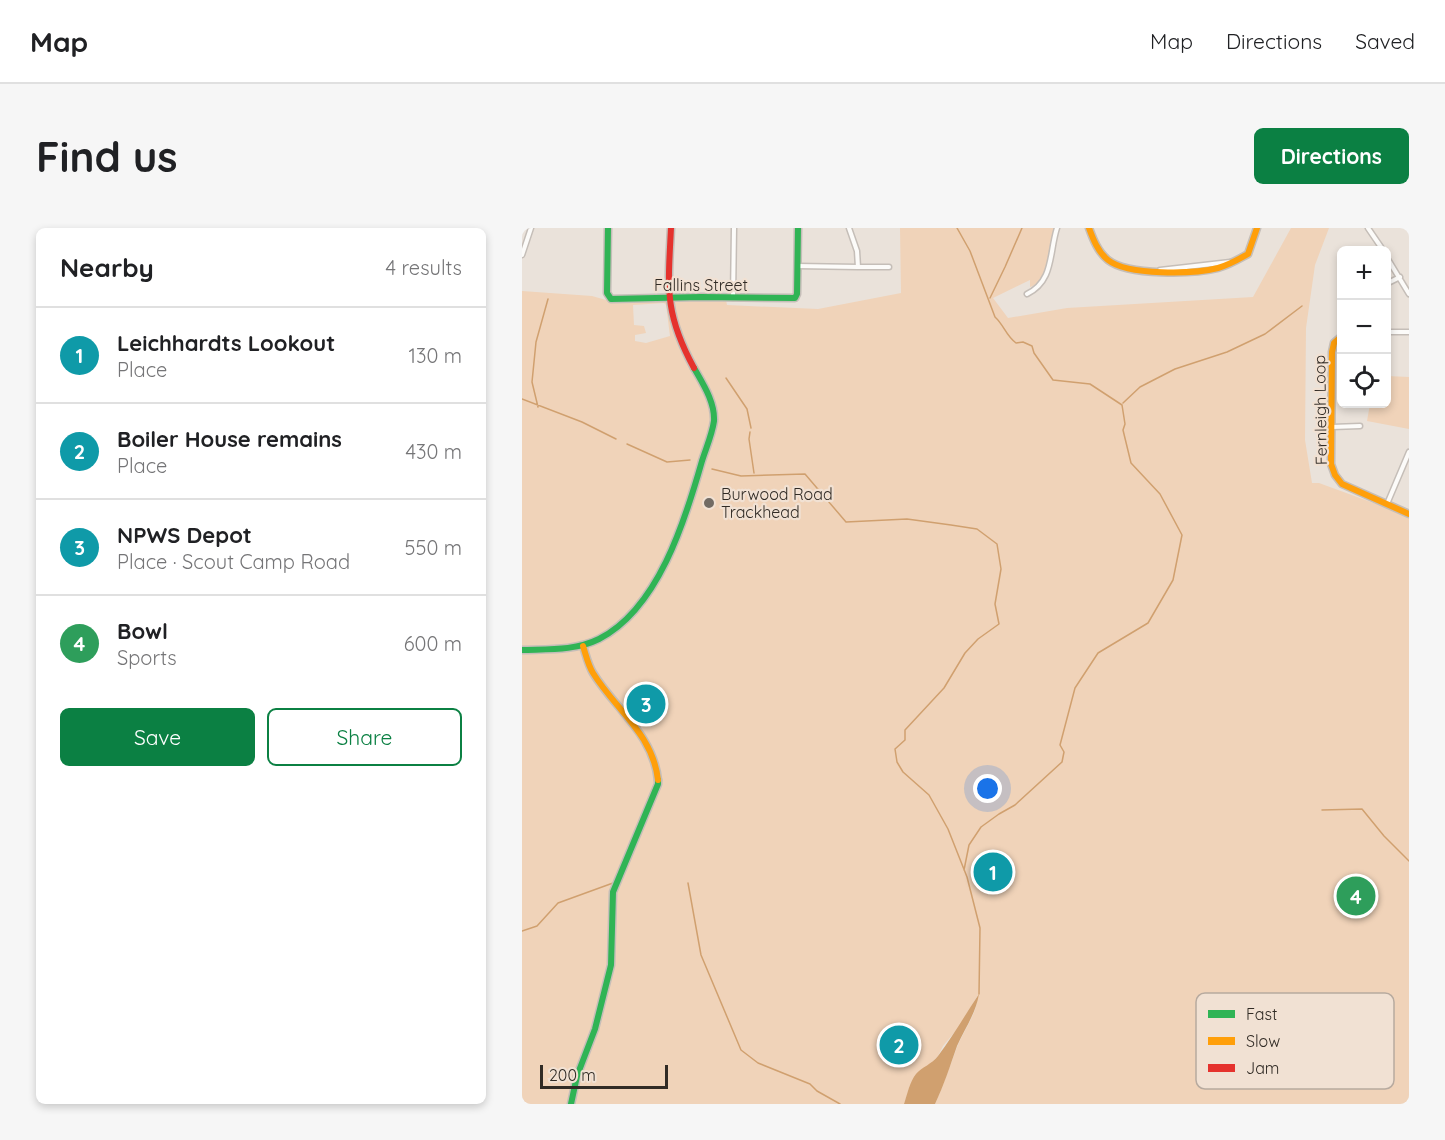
<!DOCTYPE html>
<html lang="en">
<head>
<meta charset="utf-8">
<style>
  :root { --surface:#fff; --page:#f6f6f6; --text:#202124; --muted:#757577; --line:#e0e0e0; --accent:#0b8043 }
  body { margin:0; font-family:Quicksand,sans-serif; background:var(--page); color:var(--text) }
  .controls { position:absolute; right:18px; top:18px; display:grid; overflow:hidden; border-radius:9px; box-shadow:0 3px 9px #0003 }
  .controls button { width:54px; height:54px; display:grid; place-items:center; padding:0; border:0; border-bottom:2px solid var(--line); background:var(--surface); color:var(--text); font:30px sans-serif }
  .scale { position:absolute; left:18px; bottom:15px; width:128px; box-sizing:border-box; padding-left:6px; border:3px solid #312b25; border-top:0; font-size:16px; line-height:21px; white-space:nowrap; color:#312b25; -webkit-text-stroke:4px #f1e1d3; paint-order:stroke }
  .you { position:absolute; left:466px; top:561px; width:21px; height:21px; margin:-15px; border:4px solid #fff; border-radius:50%; background:#1a73e8; box-shadow:0 0 0 9px #1a73e833 }
  .badge { display:grid; place-items:center; width:39px; height:39px; border-radius:50%; background:var(--accent); color:#fff; font-size:20px; font-weight:700 }
  .pin { position:absolute; translate:-50% -50%; border:3px solid #fff; box-shadow:0 2px 6px #0006 }
  .list { margin:0; padding:0; list-style:none }
  h2 { display:flex; justify-content:space-between; align-items:center; height:78px; margin:0; padding:0 24px; font-size:26px }
  h2 small { font-size:20px; font-weight:400; color:var(--muted) }
  .list li { display:grid; grid-template-columns:39px 1fr auto; gap:18px; align-items:center; box-sizing:border-box; height:96px; padding:0 24px; border-top:2px solid var(--line) }
  .list b { display:block; font-size:22px; white-space:nowrap }
  .list p { margin:0; font-size:20px; white-space:nowrap; color:var(--muted) }
  .list em { font-size:20px; font-style:normal; color:var(--muted) }
  .actions { display:flex; gap:12px; padding:18px 24px }
  .actions a { flex:1; padding:14px 0; border:2px solid var(--accent); border-radius:9px; text-align:center; font-size:21px; color:var(--accent) }
  .actions .main { background:var(--accent); color:#fff }
  .icon { flex:none; width:33px; height:33px; fill:none; stroke:currentColor; stroke-width:2; stroke-linecap:round; stroke-linejoin:round }
  .map { position:relative; flex:none; width:887px; height:876px; overflow:hidden; border-radius:9px }
  header { display:flex; align-items:center; gap:36px; box-sizing:border-box; height:84px; padding:0 30px; background:var(--surface); border-bottom:2px solid var(--line) }
  header strong { font-size:28px }
  nav { display:flex; gap:33px; margin-inline-start:auto; font-size:21px }
  .intro { display:flex; align-items:center; justify-content:space-between; box-sizing:border-box; height:144px; padding:0 36px }
  h1 { margin:0; font-size:42px }
  .button { padding:15px 27px; border-radius:9px; background:var(--accent); color:#fff; font-size:21px; font-weight:700 }
  main { display:flex; gap:36px; padding:0 36px }
  aside { flex:1; background:var(--surface); border-radius:9px; box-shadow:0 3px 9px #0003 }
  .map>svg:first-child { display:block }
  .green { fill:#f0d3b9; fill-rule:evenodd }
  .water { fill:#d0a06f }
  .lines { fill:none; stroke-linecap:round; stroke-linejoin:round }
  .stream { stroke:#d0a06f; stroke-width:1.5 }
  .street-casing { stroke:#c5beb8; stroke-width:7 }
  .fast-casing { stroke:#c5beb8; stroke-width:9 }
  .slow-casing { stroke:#c5beb8; stroke-width:9 }
  .jam-casing { stroke:#c5beb8; stroke-width:9 }
  .street { stroke:#fcfbf9; stroke-width:4 }
  .fast { stroke:#30b455; stroke-width:6 }
  .slow { stroke:#ff9f0a; stroke-width:6 }
  .jam { stroke:#e5322d; stroke-width:6 }
  .poi-dot { fill:#726b64; stroke:#f1e1d3; stroke-width:2 }
  .labels { text-anchor:middle; dominant-baseline:central; stroke-width:4.5; stroke-linejoin:round; paint-order:stroke }
  .street-label { font-size:16px; fill:#312b25; stroke:#f1e1d3 }
  .poi-label { font-size:16px; fill:#312b25; stroke:#f1e1d3; text-anchor:start }
  .key { fill:#f1e1d3; stroke:#b7aa9f; stroke-width:1.5 }
  .key-label { font-size:16px; fill:#312b25 }
</style>
</head>
<body>
<header>
<strong>Map</strong>
<nav><a>Map</a><a>Directions</a><a>Saved</a></nav>
</header>
<div class="intro"><h1>Find us</h1><a class="button">Directions</a></div>
<main>
<aside>
<h2>Nearby<small>4 results</small></h2>
<ul class="list">
<li><span class="badge" style="background:#0f9aa8">1</span><div><b>Leichhardts Lookout</b><p>Place</p></div><em>130 m</em></li>
<li><span class="badge" style="background:#0f9aa8">2</span><div><b>Boiler House remains</b><p>Place</p></div><em>430 m</em></li>
<li><span class="badge" style="background:#0f9aa8">3</span><div><b>NPWS Depot</b><p>Place · Scout Camp Road</p></div><em>550 m</em></li>
<li><span class="badge" style="background:#2e9e5b">4</span><div><b>Bowl</b><p>Sports</p></div><em>600 m</em></li>
</ul>
<div class="actions"><a class="main">Save</a><a>Share</a></div>
</aside>
<div class="map">
<svg width="887" height="876" viewBox="0 0 887 876">
  <rect width="100%" height="100%" fill="#eae2da"/>
  <path class="green" d="M378 0H533C529 18 527 54 508 59V52L471 70 486 90 545 80 731 69 769 0H807L793 37 784 100 783 212 790 255H797L887 288V876H413C421 857 428 838 435 819 442 802 455 786 456 767L437 799 421 818 416 828 388 858 382 876H0V63L70 68 91 74 204 72 205 77 296 81 379 65ZM142 75 144 77 148 108 124 115 113 113V107L124 105 122 98 112 97 111 77Z
    M865 148 887 149V201L845 193 848 176H864Z"/>
  <path class="water" d="M457 766C454 785 443 800 435 818 428 838 422 857 413 876H382C385 867 388 853 394 846 400 839 410 836 416 828 431 808 443 787 457 766Z"/>
  <g class="lines">
    <path class="stream" d="M435 0 448 23 473 89C482 97 484 108 494 115L501 114 510 118 512 125 531 152 568 156 600 177 603 196 601 202 609 235 638 266 660 307 651 352 626 395 576 425 553 460 538 517 542 524 540 534 493 577 477 586 459 599 447 617 442 642
      M468 70 483 39 500 0
      M204 150 225 181 229 200
      M0 171 60 194 94 211
      M601 175 618 159 653 141 705 124 743 106 780 78
      M16 179 10 154 14 114 26 71
      M228 204 227 211 232 245
      M105 216 145 234 168 232
      M190 241 219 248 283 246 324 294 385 291 429 297 455 301 475 316 479 341 473 376 477 396 456 411 443 425 422 460 383 502V512L373 521 375 534 381 544 407 567 426 601 445 649 458 700 457 766
      M800 582 840 581 862 608 887 633
      M166 655 179 727 219 822 236 835 288 856 295 863 318 876
      M0 703 15 698 36 675 91 655"/>
    <defs>
      <path id="street" d="M846 0 861 22
        M0 27 9 0
        M864 28 887 66
        M275 38 336 39 335 23 327 0
        M336 39H367
        M638 42 708 34
        M864 56 878 49
        M505 66C532 53 527 25 535 0
        M211 70 212 0
        M864 104H887
        M810 199 838 198
        M865 276 887 224"/>
      <path id="fast" d="M86 0 85 65 89 71 179 69 273 70 275 66 276 0
        M0 422C25 421 53 423 77 411 136 381 163 293 180 233 184 220 190 207 192 193 193 174 181 156 172 140
        M49 876 55 848 73 801 89 737 91 664 136 556V552"/>
      <path id="slow" d="M567 0C571 11 576 24 586 32 606 48 672 46 696 40 707 37 717 31 726 26L735 0
        M820 108 812 115 810 124 809 236 813 247 820 256 887 286
        M61 418C64 427 66 437 71 445 93 481 131 506 136 552"/>
      <path id="jam" d="M149 0C146 60 142 85 172 140"/>
    </defs>
    <use href="#street" class="street-casing"/>
    <use href="#fast" class="fast-casing"/>
    <use href="#slow" class="slow-casing"/>
    <use href="#jam" class="jam-casing"/>
    <use href="#street" class="street"/>
    <use href="#fast" class="fast"/>
    <use href="#slow" class="slow"/>
    <use href="#jam" class="jam"/>
  </g>
  <circle class="poi-dot" cx="187" cy="275" r="6"/>
  <g class="labels">
    <g class="street-label">
      <text x="179" y="57">Fallins Street</text>
      <text transform="translate(798 182) rotate(-91)">Fernleigh Loop</text>
    </g>
    <g class="poi-label">
      <text x="199" y="266">Burwood Road<tspan x="199" dy="18">Trackhead</tspan></text>
    </g>
  </g>
  <rect x="674" y="765" width="198" height="96" rx="9" class="key"/>
  <rect x="686" y="782" width="27" height="8" fill="#30b455"/>
  <rect x="686" y="809" width="27" height="8" fill="#ff9f0a"/>
  <rect x="686" y="836" width="27" height="8" fill="#e5322d"/>
  <g class="key-label">
    <text x="724" y="792">Fast</text>
    <text x="724" y="819">Slow</text>
    <text x="724" y="846">Jam</text>
  </g>
</svg>
<div class="controls">
<button>+</button>
<button>−</button>
<button><svg class="icon" aria-label="locate" viewBox="0 0 24 24"><circle cx="12" cy="12" r="6"/><path d="M12 2v4M12 18v4M2 12h4M18 12h4"/></svg></button>
</div>
<div class="scale">200 m</div>
<div class="you"></div>
<div class="pin badge" style="left:471px;top:644px;background:#0f9aa8">1</div>
<div class="pin badge" style="left:377px;top:817px;background:#0f9aa8">2</div>
<div class="pin badge" style="left:124px;top:476px;background:#0f9aa8">3</div>
<div class="pin badge" style="left:834px;top:668px;background:#2e9e5b">4</div>
</div>
</main>
</body>
</html>
